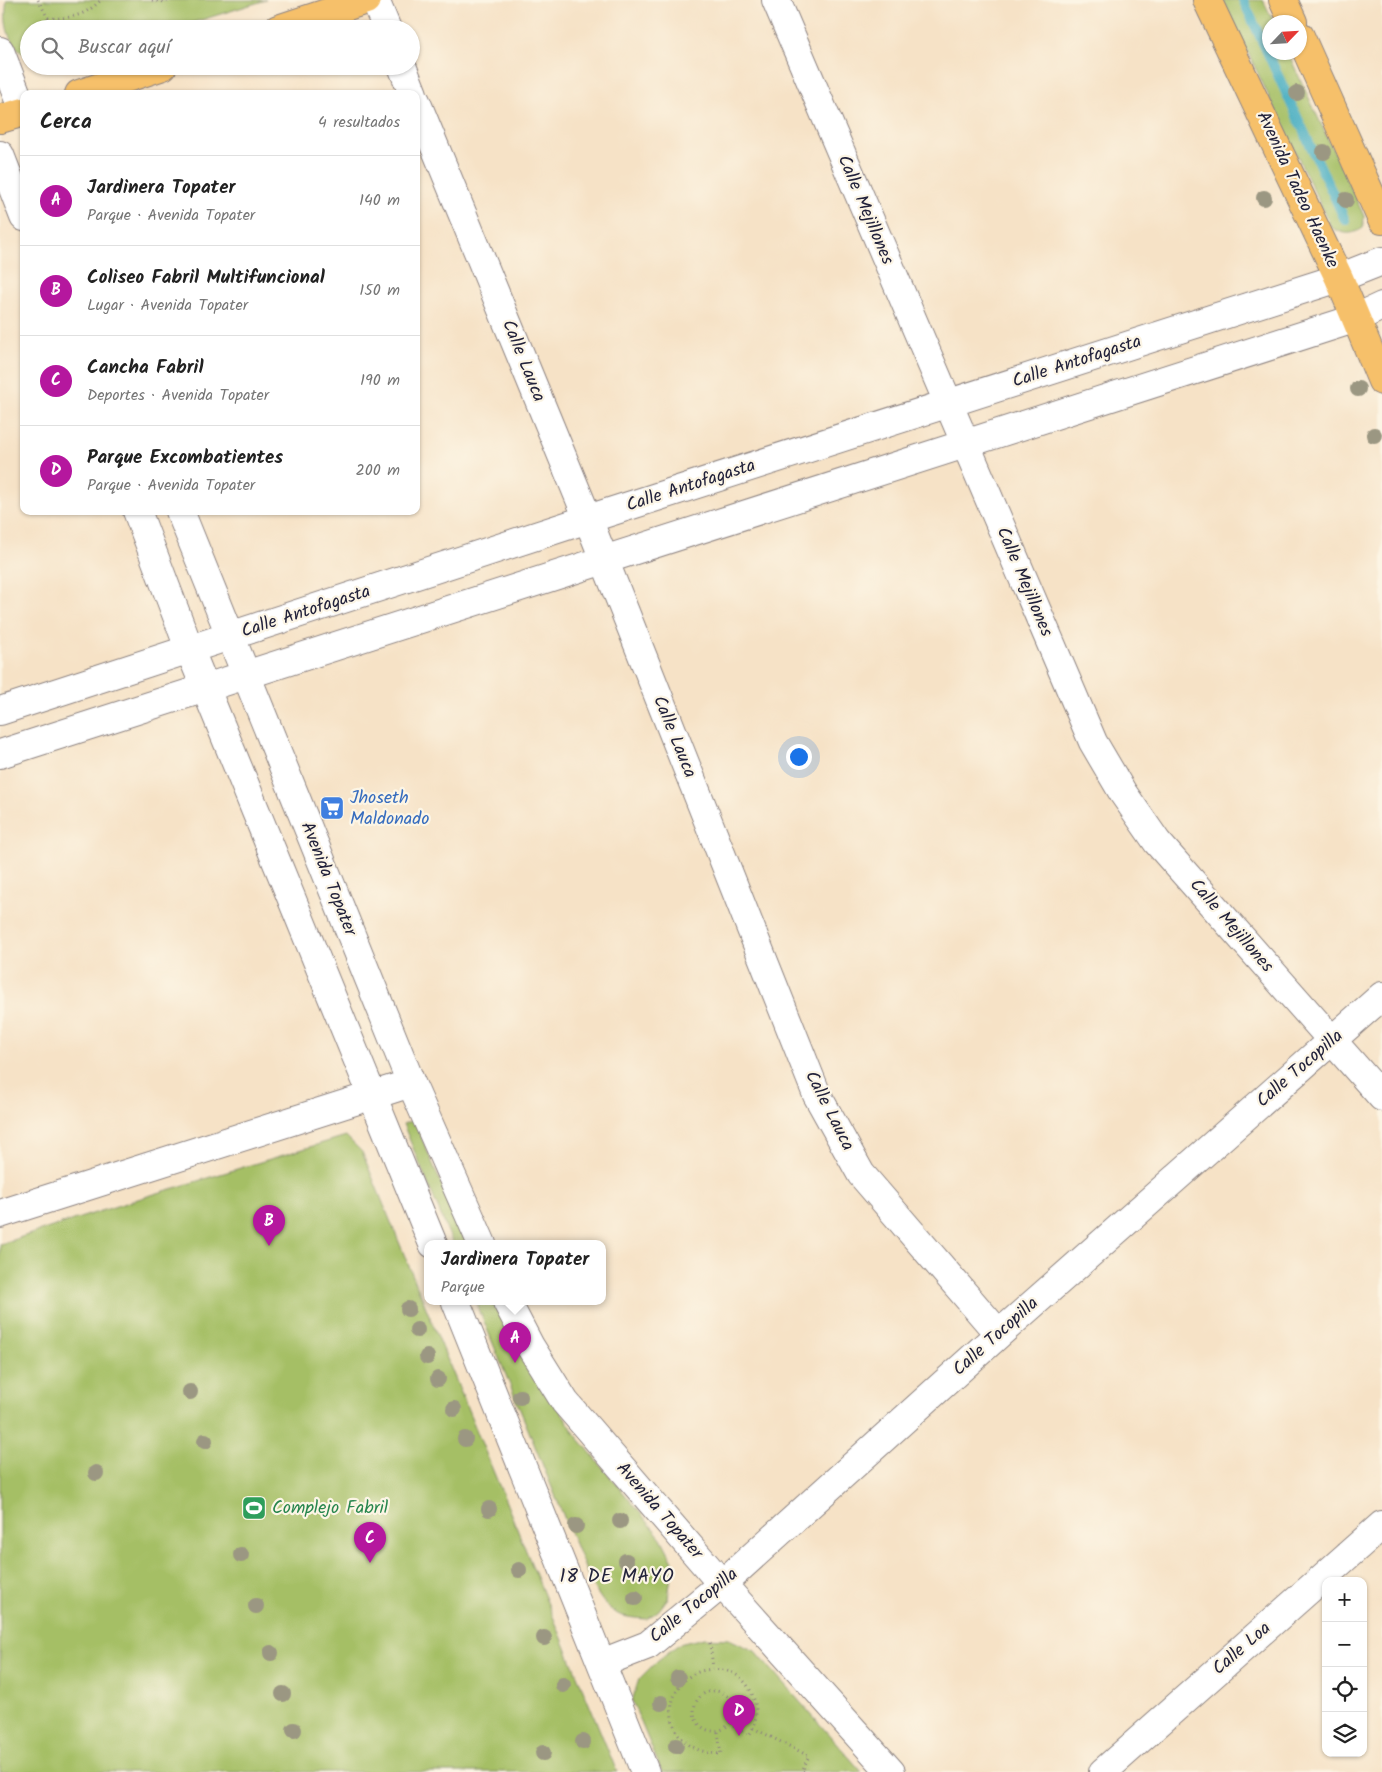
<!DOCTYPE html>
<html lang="es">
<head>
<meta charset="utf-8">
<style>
  :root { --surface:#fff; --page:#f2f2f2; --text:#222; --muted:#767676; --line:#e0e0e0; --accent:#b5179e }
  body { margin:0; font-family:Kalam,sans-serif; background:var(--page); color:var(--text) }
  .controls { position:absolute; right:15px; bottom:15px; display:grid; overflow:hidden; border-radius:10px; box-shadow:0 1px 4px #0004 }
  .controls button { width:45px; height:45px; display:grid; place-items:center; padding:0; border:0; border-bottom:1px solid var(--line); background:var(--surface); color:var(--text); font:25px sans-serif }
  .compass { position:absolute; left:1262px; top:15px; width:45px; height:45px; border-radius:50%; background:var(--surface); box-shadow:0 1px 4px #0004; rotate:65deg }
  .you { position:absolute; left:798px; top:756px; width:18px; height:18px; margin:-12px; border:4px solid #fff; border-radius:50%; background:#1a73e8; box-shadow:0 0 0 8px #1a73e833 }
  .badge { display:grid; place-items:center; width:32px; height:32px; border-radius:50%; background:var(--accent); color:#fff; font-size:16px; font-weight:700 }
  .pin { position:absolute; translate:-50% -41px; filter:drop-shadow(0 1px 2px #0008) }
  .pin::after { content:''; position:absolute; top:26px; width:18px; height:15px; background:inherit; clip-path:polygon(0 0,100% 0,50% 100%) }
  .popup { position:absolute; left:424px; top:1240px; width:182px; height:65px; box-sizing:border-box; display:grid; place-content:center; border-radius:10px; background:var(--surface); filter:drop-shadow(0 1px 4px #0005); font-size:16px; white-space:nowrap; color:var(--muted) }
  .popup b { font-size:19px; color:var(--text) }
  .popup::after { content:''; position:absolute; left:50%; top:100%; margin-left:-10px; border:10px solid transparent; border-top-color:var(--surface) }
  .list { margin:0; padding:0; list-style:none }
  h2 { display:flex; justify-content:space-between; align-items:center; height:65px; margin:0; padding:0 20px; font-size:21px }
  h2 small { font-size:16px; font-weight:400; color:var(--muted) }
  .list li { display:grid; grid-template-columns:32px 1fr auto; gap:15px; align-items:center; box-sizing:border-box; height:90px; padding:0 20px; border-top:1px solid var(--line) }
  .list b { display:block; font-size:19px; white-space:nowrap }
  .list p { margin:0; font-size:16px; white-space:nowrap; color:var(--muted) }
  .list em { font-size:16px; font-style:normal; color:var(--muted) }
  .icon { flex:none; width:28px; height:28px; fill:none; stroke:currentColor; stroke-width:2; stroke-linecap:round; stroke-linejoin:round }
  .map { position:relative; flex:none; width:1382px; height:1772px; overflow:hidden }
  .search { position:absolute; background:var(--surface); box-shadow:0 1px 4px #0004; left:20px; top:20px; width:400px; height:55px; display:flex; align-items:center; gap:12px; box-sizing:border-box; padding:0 18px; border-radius:28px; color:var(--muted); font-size:19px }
  .panel { position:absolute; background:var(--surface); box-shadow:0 1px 4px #0004; left:20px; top:90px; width:400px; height:425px; border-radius:10px }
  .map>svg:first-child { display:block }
  .green { fill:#a5bf65; stroke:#647050 }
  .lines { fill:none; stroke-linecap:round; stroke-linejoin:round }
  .stream { stroke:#42acc1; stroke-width:10 }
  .street-casing { stroke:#8c8280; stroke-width:30 }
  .primary-casing { stroke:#8c8280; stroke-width:30 }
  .path { stroke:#8c8280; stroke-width:3; stroke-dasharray:1 4; stroke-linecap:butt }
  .street { stroke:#fff; stroke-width:28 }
  .primary { stroke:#f6c06b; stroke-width:28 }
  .tree { fill:#9b9782 }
  .labels { text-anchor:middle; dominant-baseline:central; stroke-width:4.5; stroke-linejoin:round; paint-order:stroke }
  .street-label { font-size:18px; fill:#22223b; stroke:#fcf5e5 }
  .shop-label { font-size:18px; fill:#366cbe; stroke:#fcf5e5; text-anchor:start }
  .leisure-label { font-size:18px; fill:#27864d; stroke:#fcf5e5; text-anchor:start }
  .neighbourhood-label { font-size:19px; letter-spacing:1px; fill:#22223b; stroke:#fcf5e5 }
</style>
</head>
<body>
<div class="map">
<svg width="1382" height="1772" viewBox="0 0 1382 1772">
  <rect width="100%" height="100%" fill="#fcf5e5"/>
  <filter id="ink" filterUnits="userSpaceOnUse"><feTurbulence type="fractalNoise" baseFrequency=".02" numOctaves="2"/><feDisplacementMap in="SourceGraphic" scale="10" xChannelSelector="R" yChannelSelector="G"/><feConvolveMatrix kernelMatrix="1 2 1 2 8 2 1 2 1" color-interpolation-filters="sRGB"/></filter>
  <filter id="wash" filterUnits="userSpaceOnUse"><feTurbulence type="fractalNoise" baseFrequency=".0096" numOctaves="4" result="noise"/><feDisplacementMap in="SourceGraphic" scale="20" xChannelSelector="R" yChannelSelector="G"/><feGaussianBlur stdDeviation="1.12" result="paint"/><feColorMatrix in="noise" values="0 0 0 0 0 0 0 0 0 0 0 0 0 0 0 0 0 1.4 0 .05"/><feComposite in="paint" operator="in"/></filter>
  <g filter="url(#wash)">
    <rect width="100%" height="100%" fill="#f6e2c6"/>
    <path class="green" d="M7 0H266L172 29H29V57C7 45 3 23 7 0Z
      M1223 0H1263L1274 22H1270V52L1288 53 1364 216 1363 228C1351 236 1342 234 1331 227Z
      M414 1120 467 1244H453L403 1124Z
      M346 1136 362 1152 617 1772H0V1244L138 1199Z
      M476 1302H494L575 1434 661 1538 673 1561 668 1598 659 1610 647 1619C612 1617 609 1612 591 1583Z
      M704 1638 729 1639 755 1651 862 1772H662L632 1701 639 1679 657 1661 679 1644Z"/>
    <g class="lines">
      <path class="stream" d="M1243 0 1345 220"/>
    </g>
  </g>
  <g filter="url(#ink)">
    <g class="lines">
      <defs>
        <path id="street" d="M375 0 387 29
          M776 0 1093 742 1123 793 1157 842 1382 1097
          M0 51 24 113
          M402 66 413 94
          M416 101 588 519 817 1095 861 1174 999 1334
          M0 155 24 217
          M137 511 189 648 433 1244
          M180 511 411 1083 482 1244
          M0 711 588 519 1339 278 1382 261
          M0 754 1354 319 1382 306
          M0 1214 411 1083
          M456 1302 645 1772
          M507 1302 530 1346 565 1402 722 1584 891 1772
          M602 1663 648 1645 722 1584 999 1334 1382 996
          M1103 1772 1382 1525"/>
        <path id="primary" d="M1207 0 1339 278 1382 381
          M1283 0 1293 22
          M278 29 366 0
          M1300 36 1382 220
          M79 94 163 66
          M0 119 24 112"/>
      </defs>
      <use href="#street" class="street-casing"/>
      <use href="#primary" class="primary-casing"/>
      <path class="path" d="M38 0 48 18 51 29
        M152 0 161 2 171 0
        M48 18C70 19 85 16 101 0
        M710 1643 713 1668
        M694 1711a20 20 0 1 1 40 0a20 20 0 1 1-40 0Z
        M753 1728 809 1756 802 1771 805 1772
        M718 1732 721 1754C649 1752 661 1661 722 1670 734 1671 746 1680 751 1692 758 1706 758 1722 749 1735L730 1725"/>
      <use href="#street" class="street"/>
      <use href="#primary" class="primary"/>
    </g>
    <g class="tree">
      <circle cx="1297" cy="93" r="8"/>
      <circle cx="1324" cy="152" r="8"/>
      <circle cx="1264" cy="198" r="8"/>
      <circle cx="1346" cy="200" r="8"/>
      <circle cx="1358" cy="389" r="8"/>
      <circle cx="1374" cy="435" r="8"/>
      <circle cx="408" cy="1309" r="8"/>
      <circle cx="417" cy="1330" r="8"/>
      <circle cx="427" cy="1357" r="8"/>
      <circle cx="438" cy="1379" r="8"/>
      <circle cx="190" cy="1392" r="8"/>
      <circle cx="520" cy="1397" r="8"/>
      <circle cx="454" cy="1409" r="8"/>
      <circle cx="465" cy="1439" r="8"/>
      <circle cx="205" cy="1441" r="8"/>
      <circle cx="96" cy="1473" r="8"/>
      <circle cx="489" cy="1509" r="8"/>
      <circle cx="620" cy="1521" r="8"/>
      <circle cx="576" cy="1526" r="8"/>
      <circle cx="241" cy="1555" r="8"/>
      <circle cx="626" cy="1561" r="8"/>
      <circle cx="519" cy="1570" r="8"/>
      <circle cx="635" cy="1598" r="8"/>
      <circle cx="256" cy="1606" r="8"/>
      <circle cx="544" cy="1638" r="8"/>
      <circle cx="271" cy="1653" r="8"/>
      <circle cx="678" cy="1678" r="8"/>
      <circle cx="563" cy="1685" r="8"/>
      <circle cx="283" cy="1694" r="8"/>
      <circle cx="661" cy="1703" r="8"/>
      <circle cx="294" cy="1730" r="8"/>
      <circle cx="583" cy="1742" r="8"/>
      <circle cx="676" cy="1746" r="8"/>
      <circle cx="543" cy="1753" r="8"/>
    </g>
  </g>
  <defs>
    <symbol id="supermarket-square" viewBox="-11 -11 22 22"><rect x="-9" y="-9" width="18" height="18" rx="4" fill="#3f7fe0" stroke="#fcf5e5"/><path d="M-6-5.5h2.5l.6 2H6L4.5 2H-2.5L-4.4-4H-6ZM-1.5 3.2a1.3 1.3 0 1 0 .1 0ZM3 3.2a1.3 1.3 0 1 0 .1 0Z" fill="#fff"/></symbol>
    <symbol id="stadium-square" viewBox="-11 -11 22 22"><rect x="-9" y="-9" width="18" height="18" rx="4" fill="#2e9e5b" stroke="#fcf5e5"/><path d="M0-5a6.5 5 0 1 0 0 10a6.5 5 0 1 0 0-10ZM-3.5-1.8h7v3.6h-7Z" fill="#fff"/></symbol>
  </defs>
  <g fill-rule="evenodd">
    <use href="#supermarket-square" x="318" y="794" width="28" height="28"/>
    <use href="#stadium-square" x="240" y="1494" width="28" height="28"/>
  </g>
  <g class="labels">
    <g class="street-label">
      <text transform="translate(1297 190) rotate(65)">Avenida Tadeo Haenke</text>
      <text transform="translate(865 210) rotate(67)">Calle Mejillones</text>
      <text transform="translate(523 361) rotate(68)">Calle Lauca</text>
      <text transform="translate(1077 362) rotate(-18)">Calle Antofagasta</text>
      <text transform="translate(691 486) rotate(-18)">Calle Antofagasta</text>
      <text transform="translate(1024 582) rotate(67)">Calle Mejillones</text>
      <text transform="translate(306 612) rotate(-18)">Calle Antofagasta</text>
      <text transform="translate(674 737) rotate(68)">Calle Lauca</text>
      <text transform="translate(328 879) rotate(68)">Avenida Topater</text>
      <text transform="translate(1231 926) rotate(49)">Calle Mejillones</text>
      <text transform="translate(1300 1069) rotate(-41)">Calle Tocopilla</text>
      <text transform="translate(829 1111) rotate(63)">Calle Lauca</text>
      <text transform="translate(996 1337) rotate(-42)">Calle Tocopilla</text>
      <text transform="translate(659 1511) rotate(49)">Avenida Topater</text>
      <text transform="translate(694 1606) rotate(-39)">Calle Tocopilla</text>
      <text transform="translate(1242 1649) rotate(-41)">Calle Loa</text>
    </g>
    <g class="shop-label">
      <text x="350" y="798">Jhoseth<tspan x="350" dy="21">Maldonado</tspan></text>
    </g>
    <g class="leisure-label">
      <text x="272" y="1508">Complejo Fabril</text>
    </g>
    <g class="neighbourhood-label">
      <text x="617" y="1577">18 DE MAYO</text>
    </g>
  </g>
</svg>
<div class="controls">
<button>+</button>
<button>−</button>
<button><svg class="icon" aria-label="locate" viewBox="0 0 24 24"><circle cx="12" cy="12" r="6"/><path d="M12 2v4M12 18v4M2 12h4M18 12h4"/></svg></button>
<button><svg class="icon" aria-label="layers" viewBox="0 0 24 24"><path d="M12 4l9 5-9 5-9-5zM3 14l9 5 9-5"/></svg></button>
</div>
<svg class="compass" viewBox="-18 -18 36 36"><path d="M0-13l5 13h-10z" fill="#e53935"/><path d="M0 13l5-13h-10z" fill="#767676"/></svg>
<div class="you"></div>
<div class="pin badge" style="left:515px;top:1363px">A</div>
<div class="popup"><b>Jardinera Topater</b>Parque</div>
<div class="pin badge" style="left:269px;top:1246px">B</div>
<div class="pin badge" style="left:370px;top:1563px">C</div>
<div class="pin badge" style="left:739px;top:1736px">D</div>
<div class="search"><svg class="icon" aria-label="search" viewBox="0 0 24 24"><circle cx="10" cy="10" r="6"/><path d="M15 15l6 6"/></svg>Buscar aquí</div>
<section class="panel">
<h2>Cerca<small>4 resultados</small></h2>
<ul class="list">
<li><span class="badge">A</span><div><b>Jardinera Topater</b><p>Parque · Avenida Topater</p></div><em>140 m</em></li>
<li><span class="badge">B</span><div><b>Coliseo Fabril Multifuncional</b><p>Lugar · Avenida Topater</p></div><em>150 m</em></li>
<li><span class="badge">C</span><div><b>Cancha Fabril</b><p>Deportes · Avenida Topater</p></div><em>190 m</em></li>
<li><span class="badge">D</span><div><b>Parque Excombatientes</b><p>Parque · Avenida Topater</p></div><em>200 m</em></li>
</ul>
</section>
</div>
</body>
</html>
